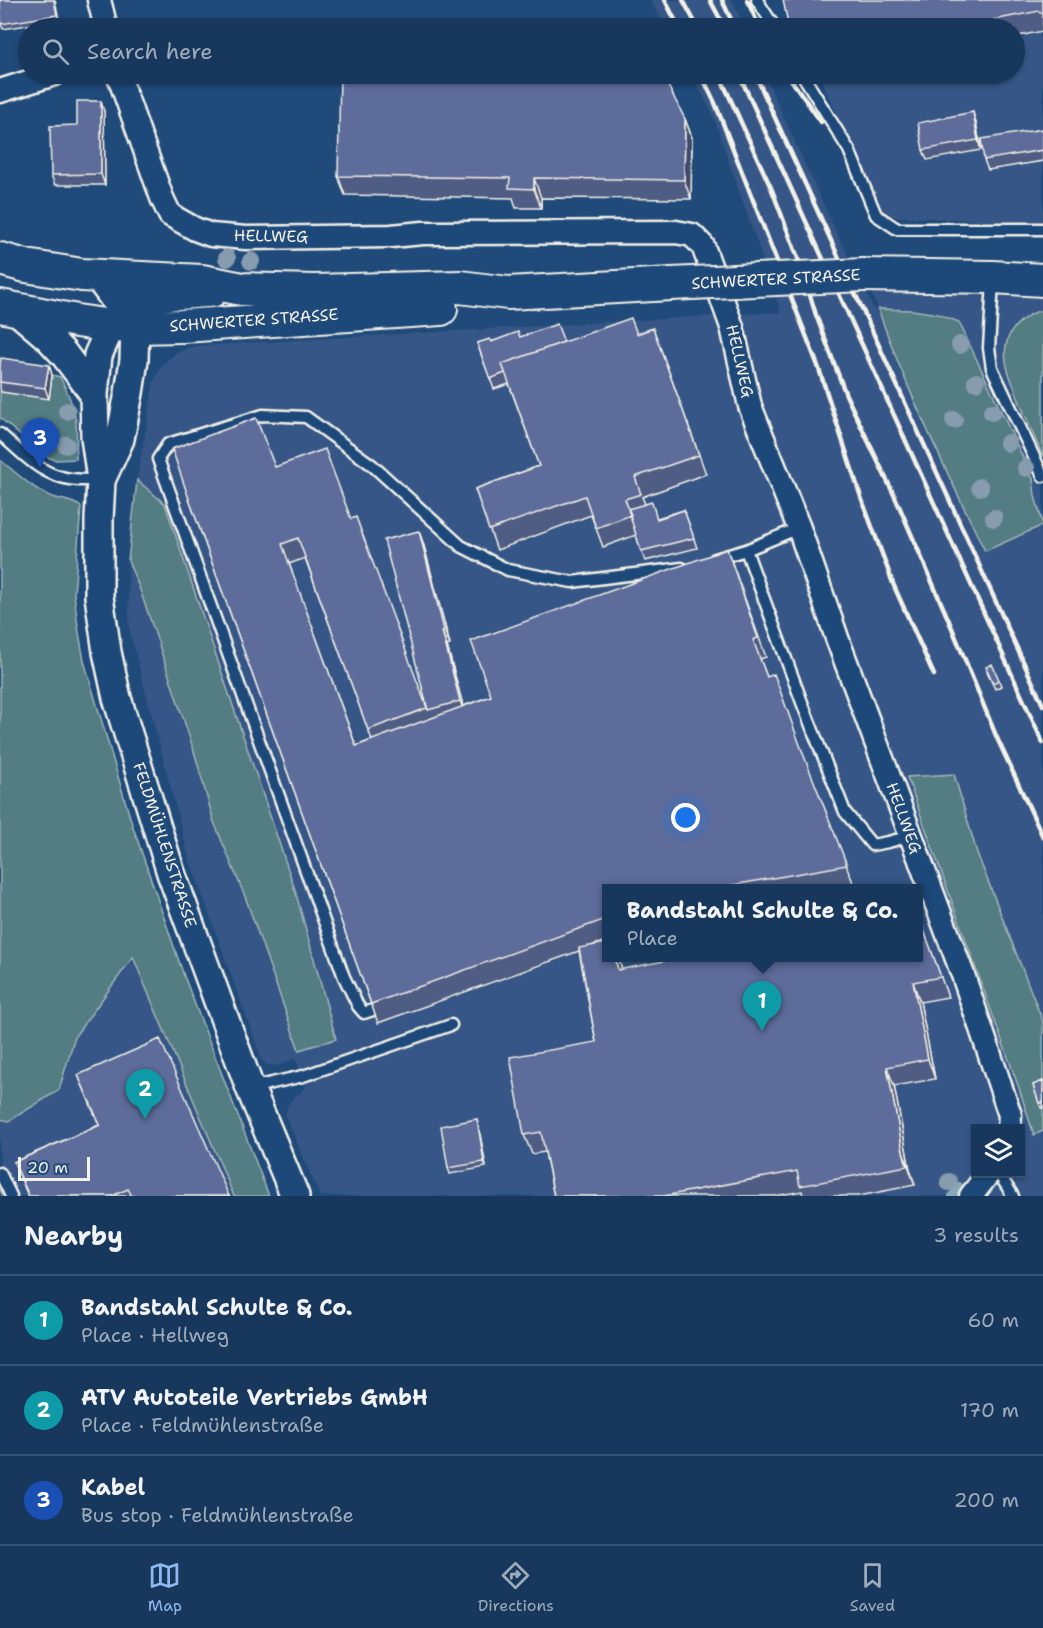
<!DOCTYPE html>
<html lang="en">
<head>
<meta charset="utf-8">
<style>
  :root { --surface:#17385c; --page:#203f62; --text:#f1f3f6; --muted:#9eacbb; --line:#365272; --accent:#90b9f0 }
  body { margin:0; font-family:"Shantell Sans",sans-serif; background:var(--page); color:var(--text) }
  .controls { position:absolute; right:18px; bottom:18px; display:grid; overflow:hidden; border-radius:0px; box-shadow:0 2px 4px #0004 }
  .controls button { width:54px; height:54px; display:grid; place-items:center; padding:0; border:0; border-bottom:2px solid var(--line); background:var(--surface); color:var(--text); font:30px sans-serif }
  .scale { position:absolute; left:18px; bottom:15px; width:72px; box-sizing:border-box; padding-left:6px; border:3px solid #f4f1e8; border-top:0; font-size:16px; line-height:21px; white-space:nowrap; color:#f4f1e8; -webkit-text-stroke:4px #1f4a7a; paint-order:stroke }
  .you { position:absolute; left:686px; top:818px; width:21px; height:21px; margin:-15px; border:4px solid #fff; border-radius:50%; background:#1a73e8; box-shadow:0 0 0 9px #1a73e833 }
  .badge { display:grid; place-items:center; width:39px; height:39px; border-radius:50%; background:var(--accent); color:#fff; font-size:20px; font-weight:700 }
  .pin { position:absolute; translate:-50% -50px; filter:drop-shadow(0 2px 3px #0008) }
  .pin::after { content:''; position:absolute; top:32px; width:21px; height:18px; background:inherit; clip-path:polygon(0 0,100% 0,50% 100%) }
  .popup { position:absolute; left:602px; top:884px; width:321px; height:78px; box-sizing:border-box; display:grid; place-content:center; border-radius:0px; background:var(--surface); filter:drop-shadow(0 2px 4px #0005); font-size:20px; white-space:nowrap; color:var(--muted) }
  .popup b { font-size:22px; color:var(--text) }
  .popup::after { content:''; position:absolute; left:50%; top:100%; margin-left:-12px; border:12px solid transparent; border-top-color:var(--surface) }
  .list { margin:0; padding:0; list-style:none }
  h2 { display:flex; justify-content:space-between; align-items:center; height:78px; margin:0; padding:0 24px; font-size:26px }
  h2 small { font-size:20px; font-weight:400; color:var(--muted) }
  .list li { display:grid; grid-template-columns:39px 1fr auto; gap:18px; align-items:center; box-sizing:border-box; height:90px; padding:0 24px; border-top:2px solid var(--line) }
  .list b { display:block; font-size:22px; white-space:nowrap }
  .list p { margin:0; font-size:20px; white-space:nowrap; color:var(--muted) }
  .list em { font-size:20px; font-style:normal; color:var(--muted) }
  .icon { flex:none; width:33px; height:33px; fill:none; stroke:currentColor; stroke-width:2; stroke-linecap:round; stroke-linejoin:round }
  .map { position:relative; flex:none; width:1043px; height:1196px; overflow:hidden }
  .search { position:absolute; background:var(--surface); box-shadow:0 2px 4px #0004; left:18px; right:18px; top:18px; height:66px; display:flex; align-items:center; gap:15px; box-sizing:border-box; padding:0 21px; border-radius:33px; color:var(--muted); font-size:22px }
  .sheet { height:348px; background:var(--surface) }
  nav { display:flex; justify-content:space-around; align-items:center; box-sizing:border-box; height:84px; border-top:2px solid var(--line); background:var(--surface); font-size:16px; color:var(--muted) }
  nav a { display:grid; justify-items:center; gap:3px }
  nav .on { color:var(--accent) }
  .map>svg:first-child { display:block }
  .built { fill:#365786; fill-rule:evenodd }
  .green { fill:#527c83; stroke:#a3b6b6; stroke-width:1.5 }
  .lines { fill:none; stroke-linecap:round; stroke-linejoin:round }
  .stream { stroke:#88a9ba; stroke-width:8 }
  .service-casing { stroke:#f4f1e8; stroke-width:15 }
  .minor-casing { stroke:#f4f1e8; stroke-width:27 }
  .tertiary-casing { stroke:#f4f1e8; stroke-width:32 }
  .secondary-casing { stroke:#f4f1e8; stroke-width:36 }
  .service { stroke:#1f4a7a; stroke-width:10 }
  .minor { stroke:#1f4a7a; stroke-width:22 }
  .tertiary { stroke:#1f4a7a; stroke-width:27 }
  .secondary { stroke:#1f4a7a; stroke-width:32 }
  .rail { stroke:#f4f1e8; stroke-width:4.5 }
  .secondary-bridge-casing { stroke:#f4f1e8; stroke-width:36; stroke-linecap:butt }
  .secondary-bridge { stroke:#1f4a7a; stroke-width:32 }
  .tree { fill:#879cae }
  .wall { fill:#505d84; stroke:#f4f1e8; stroke-width:1.5; fill-rule:evenodd }
  .shaded-wall { fill:#414c6c; stroke:#f4f1e8; stroke-width:1.5 }
  .building { fill:#5d6c9a; stroke:#f4f1e8; stroke-width:1.5 }
  .labels { text-anchor:middle; dominant-baseline:central; stroke-width:6; stroke-linejoin:round; paint-order:stroke }
  .street-label { font-size:16px; fill:#f4f1e8; stroke:#1f4a7a }
</style>
</head>
<body>
<div class="map">
<svg width="1043" height="1196" viewBox="0 0 1043 1196">
  <rect width="100%" height="100%" fill="#1f4a7a"/>
  <filter id="ink" filterUnits="userSpaceOnUse"><feTurbulence type="fractalNoise" baseFrequency=".0167" numOctaves="2"/><feDisplacementMap in="SourceGraphic" scale="12" xChannelSelector="R" yChannelSelector="G"/><feConvolveMatrix kernelMatrix="1 2 1 2 8 2 1 2 1" color-interpolation-filters="sRGB"/></filter>
  <g filter="url(#ink)">
    <path class="built" d="M650 0H732L745 28H666Z
      M1043 0V223L884 216 818 74H1014V28Z
      M691 74H764L832 223 874 309 878 308 864 275 1043 280V1196H981L959 1181 947 1196H320L285 1115 289 1103 294 1097 306 1088 303 1077 295 1058 279 1066 267 1065 262 1060 190 861 129 629 128 561 137 480 154 381 162 365 177 352 194 346 781 312 711 110ZM606 888H918V958H606ZM976 1128H1020V1174H976Z
      M133 956 234 1196H0V1119L9 1121 58 1090 75 1036Z"/>
    <path class="green" d="M878 309 912 310 938 314 959 322 1033 479 1035 496 1043 525 985 551C947 472 907 392 878 309Z
      M1038 311H1043V457C1034 436 1024 414 1016 392 1013 383 1007 372 1006 361 1002 337 1016 320 1038 311Z
      M52 375 60 377C77 410 78 422 76 459L56 460 44 456 0 418V391Z
      M0 460C16 472 31 488 50 496 60 500 72 500 81 507L74 594 78 627 84 661 132 824 184 976 269 1196H234L133 957 75 1036 59 1090 9 1121 0 1119Z
      M137 480 165 504 295 890 336 1039 299 1050 246 899 214 822 194 751 158 642 139 587 128 561Z
      M954 774 977 853 1043 1022V1131L1034 1135 1019 1088 907 777Z"/>
    <g class="lines">
      <path class="stream" d="M952 1196 959 1186"/>
      <defs>
        <path id="service" d="M757 0 775 28
          M802 74 849 150 876 215 897 229H1043
          M993 281 989 348 992 368 1043 476
          M0 434C18 449 35 469 58 476 71 481 87 480 101 480
          M746 550 803 705 845 812 872 845 888 842 911 836
          M715 559 746 550 799 528
          M385 1006 364 1013 358 1006 344 977 158 459 168 444 263 415 306 417 372 465 461 546 508 570 572 582 682 568
          M250 1088 303 1076 451 1025
          M0 1173 11 1196
          M999 1174 1013 1196"/>
        <path id="minor" d="M99 0 106 28
          M118 74 162 198 170 215 195 229 211 235 246 238 391 236 423 233 676 232 692 235 703 246 732 327 750 406 799 528 837 638 963 975 1010 1115 1009 1128
          M0 91 54 74
          M971 1196 988 1174"/>
        <path id="tertiary" d="M98 277 135 327 134 360 129 393 120 439 101 480
          M213 293 172 296 139 302 123 311 111 326 98 355 94 394 95 437 101 480 99 520V596L107 652 117 698 171 873 250 1088 295 1196
          M15 309 49 338 64 354 94 394"/>
        <path id="secondary" d="M0 259 26 266 82 275 202 281 242 289 314 291 460 287 508 293 671 284
          M864 275 993 277 1043 280
          M0 306 77 321 111 326 135 327 182 326 441 309"/>
      </defs>
      <use href="#service" class="service-casing"/>
      <use href="#minor" class="minor-casing"/>
      <use href="#tertiary" class="tertiary-casing"/>
      <use href="#secondary" class="secondary-casing"/>
      <use href="#service" class="service"/>
      <use href="#minor" class="minor"/>
      <use href="#tertiary" class="tertiary"/>
      <use href="#secondary" class="secondary"/>
      <path class="rail" d="M665 0 679 28
        M683 0 698 28
        M710 0 725 28
        M722 0 735 28
        M747 0 760 28
        M701 74 715 103 818 366 861 497 894 586 934 675
        M719 74 772 190 801 266 816 315 846 395 896 499 952 628 997 738 1043 837
        M739 74 1043 743
        M755 74 1043 705
        M787 74 821 122"/>
      <defs>
        <path id="secondary-bridge" d="M671 284 864 275"/>
      </defs>
      <use href="#secondary-bridge" class="secondary-bridge-casing"/>
      <use href="#secondary-bridge" class="secondary-bridge"/>
    </g>
    <g class="tree">
      <circle cx="227" cy="258" r="9"/>
      <circle cx="251" cy="261" r="9"/>
      <circle cx="960" cy="345" r="9"/>
      <circle cx="976" cy="382" r="9"/>
      <circle cx="67" cy="411" r="9"/>
      <circle cx="992" cy="412" r="9"/>
      <circle cx="954" cy="420" r="9"/>
      <circle cx="43" cy="439" r="9"/>
      <circle cx="1008" cy="443" r="9"/>
      <circle cx="66" cy="445" r="9"/>
      <circle cx="1026" cy="468" r="9"/>
      <circle cx="980" cy="487" r="9"/>
      <circle cx="994" cy="518" r="9"/>
      <circle cx="949" cy="1182" r="9"/>
    </g>
    <path class="wall" d="M0 0H55L59 20 3 29 1 24Z
      M1043 0V31L1014 37V28H789Z
      M816 74H835L817 77Z
      M104 111 105 185H55L51 175 77 125Z
      M685 119 692 138 691 199 541 198V208H516L513 198 345 195 338 176Z
      M976 123 981 150 927 160 923 150Z
      M1043 129V161L988 170 984 160Z
      M653 328 706 474 642 497 645 504 657 518 684 510 697 548 645 561 636 535 603 547 591 515 497 550 475 489 539 466 509 384 494 389 477 343 520 337 564 342 637 334Z
      M49 365 52 375 49 399 1 392 0 388V366Z
      M275 467 427 707 419 531 424 546 450 645 447 646 463 706 491 696 727 549 766 657 760 659 767 677 804 758 854 885 832 888H606V941L594 945 620 961 621 970 918 914 948 997 920 1002 935 1079 894 1086 910 1170 915 1185 859 1196H803L802 1191 775 1196H554L545 1152 532 1154 524 1135 596 1042 579 951 378 1023 189 499ZM305 558 372 740 356 746 289 564Z
      M987 672 999 680 1001 686 995 689Z
      M78 1075 229 1196H28L14 1162 99 1125 86 1094Z
      M1043 1081V1108H1041L1033 1085Z
      M478 1124 486 1167 450 1174 448 1168Z"/>
    <path class="shaded-wall" d="M101 101 104 111 105 185 101 174Z
      M973 112 976 123 981 150 978 140Z
      M685 119 692 138 691 199 684 180Z
      M534 178 541 198V208L534 189Z
      M49 365 52 375 49 399 45 388Z
      M419 531 424 546 450 645 444 630Z
      M442 631 447 646 466 716 460 701Z
      M615 957H618L620 961 625 990 618 970Z
      M913 982 920 1002 935 1079 928 1059Z
      M887 1067 894 1086 910 1170 915 1185 903 1151Z
      M477 1119 478 1124 486 1167 484 1162Z"/>
    <path class="building" d="M0 0H54L57 15 1 24Z
      M783 0H1043V13H1040L1039 11 953 28H789Z
      M340 74H662L685 119 684 180 534 178V189L509 188 510 178 338 176Z
      M77 101H101V174L51 175 50 126 77 125Z
      M973 112 978 140 923 150 918 123Z
      M1043 129V150L984 160 981 139Z
      M631 318 637 334 653 328 699 455 635 477 641 494 625 499 631 515 596 528 585 496 489 530 475 489 539 466 502 364Z
      M557 324 564 342 502 364 505 373 490 379 477 343 490 339 491 342 518 332 520 337Z
      M1 358 49 365 45 388 0 382V366Z
      M256 418 275 467 325 449 351 519 356 517 427 708 368 730 298 538 282 544 356 746 491 696 471 641 727 549 758 638 753 640 767 677 774 674 804 756 847 865 716 888H606V919L371 1004 189 499 172 449Z
      M652 502 657 519 684 510 694 538 641 551 628 509Z
      M419 531 444 630 442 631 460 701 428 710 384 540Z
      M992 664 999 680 993 683 986 667Z
      M918 914 941 977 913 982 928 1059 887 1067 903 1151 907 1166 800 1186 797 1171 664 1196H554L541 1132 524 1135 510 1057 596 1042 579 948 606 943V957H615L618 970 685 957H918Z
      M160 1039 229 1196H132L128 1189 112 1196H29L14 1162 100 1125 78 1075Z
      M1043 1081V1102L1039 1103 1033 1085Z
      M477 1119 484 1162 448 1168 441 1126Z"/>
  </g>
  <g class="labels">
    <g class="street-label">
      <text transform="translate(271 236) rotate(1)">HELLWEG</text>
      <text transform="translate(776 279) rotate(-3)">SCHWERTER STRASSE</text>
      <text transform="translate(254 320) rotate(-4)">SCHWERTER STRASSE</text>
      <text transform="translate(740 361) rotate(77)">HELLWEG</text>
      <text transform="translate(904 818) rotate(70)">HELLWEG</text>
      <text transform="translate(165 845) rotate(72)">FELDMÜHLENSTRASSE</text>
    </g>
  </g>
</svg>
<div class="controls">
<button><svg class="icon" aria-label="layers" viewBox="0 0 24 24"><path d="M12 4l9 5-9 5-9-5zM3 14l9 5 9-5"/></svg></button>
</div>
<div class="scale">20 m</div>
<div class="you"></div>
<div class="pin badge" style="left:762px;top:1031px;background:#0f9aa8">1</div>
<div class="popup"><b>Bandstahl Schulte &amp; Co.</b>Place</div>
<div class="pin badge" style="left:145px;top:1119px;background:#0f9aa8">2</div>
<div class="pin badge" style="left:40px;top:468px;background:#1a4fb4">3</div>
<div class="search"><svg class="icon" aria-label="search" viewBox="0 0 24 24"><circle cx="10" cy="10" r="6"/><path d="M15 15l6 6"/></svg>Search here</div>
</div>
<section class="sheet">
<h2>Nearby<small>3 results</small></h2>
<ul class="list">
<li><span class="badge" style="background:#0f9aa8">1</span><div><b>Bandstahl Schulte &amp; Co.</b><p>Place · Hellweg</p></div><em>60 m</em></li>
<li><span class="badge" style="background:#0f9aa8">2</span><div><b>ATV Autoteile Vertriebs GmbH</b><p>Place · Feldmühlenstraße</p></div><em>170 m</em></li>
<li><span class="badge" style="background:#1a4fb4">3</span><div><b>Kabel</b><p>Bus stop · Feldmühlenstraße</p></div><em>200 m</em></li>
</ul>
</section>
<nav>
<a class="on"><svg class="icon" aria-label="map" viewBox="0 0 24 24"><path d="M3 6l6-2 6 2 6-2v14l-6 2-6-2-6 2zM9 4v14M15 6v14"/></svg>Map</a>
<a><svg class="icon" aria-label="directions" viewBox="0 0 24 24"><path d="M12 3l9 9-9 9-9-9zM9 14v-3h6M13 9l2 2-2 2"/></svg>Directions</a>
<a><svg class="icon" aria-label="saved" viewBox="0 0 24 24"><path d="M7 4h10v16l-5-4-5 4z"/></svg>Saved</a>
</nav>
</body>
</html>
